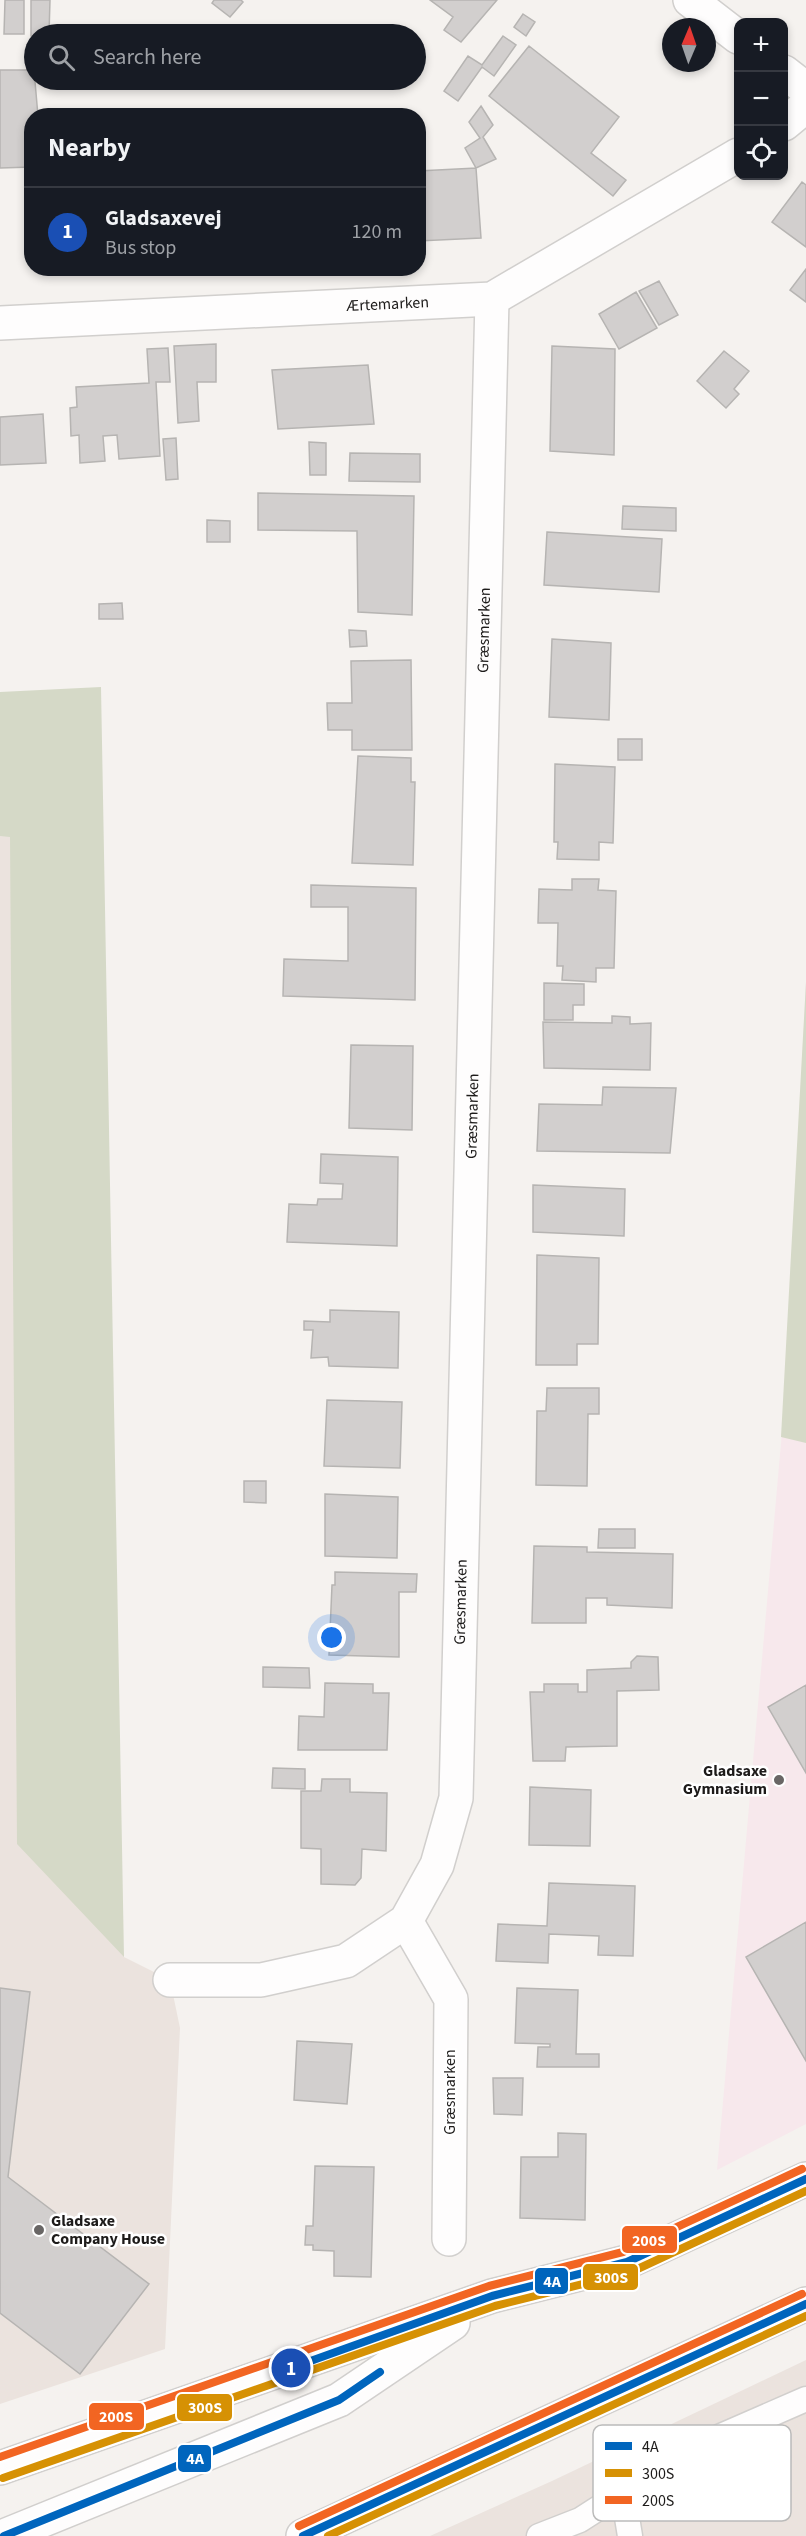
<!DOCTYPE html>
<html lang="en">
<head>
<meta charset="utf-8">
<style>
  :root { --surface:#171b24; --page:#242831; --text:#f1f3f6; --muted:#9ea1a6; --line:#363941; --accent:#0f766e }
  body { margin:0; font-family:"Source Sans 3",sans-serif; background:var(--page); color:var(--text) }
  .controls { position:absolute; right:18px; top:18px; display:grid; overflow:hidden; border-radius:12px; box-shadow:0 3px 9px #0003 }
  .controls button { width:54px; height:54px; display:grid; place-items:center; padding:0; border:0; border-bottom:2px solid var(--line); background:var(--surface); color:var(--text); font:30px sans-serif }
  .compass { position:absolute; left:662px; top:18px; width:54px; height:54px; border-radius:50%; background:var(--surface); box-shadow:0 3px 9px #0003; rotate:2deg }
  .you { position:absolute; left:332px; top:1638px; width:21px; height:21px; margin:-15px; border:4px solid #fff; border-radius:50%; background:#1a73e8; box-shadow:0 0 0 9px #1a73e833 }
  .badge { display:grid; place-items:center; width:39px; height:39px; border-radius:50%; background:var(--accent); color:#fff; font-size:20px; font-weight:700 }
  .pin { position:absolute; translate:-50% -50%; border:3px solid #fff; box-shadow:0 2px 6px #0006 }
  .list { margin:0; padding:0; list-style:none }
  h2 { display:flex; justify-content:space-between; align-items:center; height:78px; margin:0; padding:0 24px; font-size:26px }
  h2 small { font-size:20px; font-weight:400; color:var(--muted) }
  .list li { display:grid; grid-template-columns:39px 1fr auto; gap:18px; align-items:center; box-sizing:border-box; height:90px; padding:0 24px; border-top:2px solid var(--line) }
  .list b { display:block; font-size:22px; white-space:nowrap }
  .list p { margin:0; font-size:20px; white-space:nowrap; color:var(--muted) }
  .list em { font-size:20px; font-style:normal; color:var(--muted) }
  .icon { flex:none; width:33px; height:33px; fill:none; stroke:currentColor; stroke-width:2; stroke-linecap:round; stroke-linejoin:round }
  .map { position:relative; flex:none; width:806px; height:2536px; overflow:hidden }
  .search { position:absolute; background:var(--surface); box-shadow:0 3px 9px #0003; left:24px; top:24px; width:402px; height:66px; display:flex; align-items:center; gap:15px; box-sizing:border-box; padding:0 21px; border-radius:33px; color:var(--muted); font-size:22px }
  .panel { position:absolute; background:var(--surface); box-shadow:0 3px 9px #0003; left:24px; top:108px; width:402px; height:168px; border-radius:24px }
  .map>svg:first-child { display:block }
  .built { fill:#ebe3de }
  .education { fill:#f7e8ec }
  .green { fill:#d5d9c7 }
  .building { fill:#d2cfce; stroke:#b6b4b2; stroke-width:1.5 }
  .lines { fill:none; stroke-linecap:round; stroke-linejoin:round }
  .service-casing { stroke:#d1cfcd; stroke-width:27 }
  .minor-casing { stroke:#d1cfcd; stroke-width:36 }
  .tertiary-casing { stroke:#d1cfcd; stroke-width:36 }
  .primary-casing { stroke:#d1cfcd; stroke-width:36 }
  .service { stroke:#fefdfd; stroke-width:24 }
  .minor { stroke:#fefdfd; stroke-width:33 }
  .tertiary { stroke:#fefdfd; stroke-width:33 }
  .primary { stroke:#fefdfd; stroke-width:33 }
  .bus-1-casing { stroke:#fff; stroke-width:12 }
  .bus-2-casing { stroke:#fff; stroke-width:12 }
  .bus-3-casing { stroke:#fff; stroke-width:12 }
  .bus-1 { stroke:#0065bd; stroke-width:8 }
  .bus-2 { stroke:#d69104; stroke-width:8 }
  .bus-3 { stroke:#f26522; stroke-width:8 }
  .poi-dot { fill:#696665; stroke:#fff; stroke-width:2 }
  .labels { text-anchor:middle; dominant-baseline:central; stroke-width:5; stroke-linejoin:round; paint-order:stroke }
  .street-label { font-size:16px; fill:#1d1b1a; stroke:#fff }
  .poi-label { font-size:16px; font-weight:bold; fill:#1d1b1a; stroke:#fff; text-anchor:end }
  .key { fill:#fff; stroke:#bbbbba; stroke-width:1.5 }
  .key-label { font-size:16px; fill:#1d1b1a }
  .line-badge { stroke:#fff; stroke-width:2 }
  .badge-label { font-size:16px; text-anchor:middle; font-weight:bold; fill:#fff }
</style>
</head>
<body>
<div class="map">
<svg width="806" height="2536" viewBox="0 0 806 2536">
  <rect width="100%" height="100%" fill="#f5f2ef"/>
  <path class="built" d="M0 836H10L124 1957 170 1980 180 2028 165 2349 0 2404Z
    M806 2360V2536H430L552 2481Z"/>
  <path class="education" d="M806 983V2124L717 2170 784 1409Z"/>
  <path class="green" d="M101 687 124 1957 17 1844 10 837 0 836V692Z
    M806 982V1443L781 1437Z"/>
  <path class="building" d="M5 0H24V34H4Z
    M31 0H50L49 34 31 36Z
    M214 0H241L243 2 230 17 212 3Z
    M430 0H497L461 42 444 30 453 17Z
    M523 14 535 22 526 36 514 27Z
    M503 36 516 45 494 76 482 67 458 101 444 91 468 56 482 65Z
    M529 46 619 117 591 153 626 180 613 196 489 96Z
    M0 70H34L38 116H32V167L0 168Z
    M481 106 493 125 483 137 496 159 476 168 465 148 480 138 469 122Z
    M476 168 481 238 418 241V171Z
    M802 182 806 185V247L772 222Z
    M806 269V302L790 290Z
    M659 281 678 315 659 325 639 291Z
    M636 292 657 328 619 349 599 314Z
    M216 344V382H197L199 421 178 423 174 346Z
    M552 346 615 349 614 455 550 451Z
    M168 348 170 382H156L160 456 119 459 117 435 103 436 105 461 80 463 79 435 71 436 70 408 77 407 76 387 149 383 147 349Z
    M724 351 749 371 734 389 739 394 726 408 697 381Z
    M368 365 374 424 278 429 272 370Z
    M43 414 46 463 0 465V417Z
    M176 438 178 479 166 480 163 439Z
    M309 442 326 443V475H310Z
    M350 453 420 454V482L349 481Z
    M258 493 414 496 412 615 358 612 357 531 258 530Z
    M623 506 676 508V531L622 529Z
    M207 520 230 521V542H207Z
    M547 532 662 539 659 592 544 585Z
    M122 603 123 619H99V604Z
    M349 630 366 631 367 646 350 647Z
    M552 639 611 643 609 720 549 717Z
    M411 660 412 750H352V730H328L327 703H352L351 661Z
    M618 739H642V760H618Z
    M358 756 411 758V782H415L413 865 352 863Z
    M555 764 615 767 613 843 599 842V860L557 859 558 842H554Z
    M572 879H599L598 890 616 891 614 968H596V982L562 980 563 966H557L558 923H538L539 889 572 890Z
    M311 885 416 888 415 1000 283 996 284 959 348 961V907H311Z
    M544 983 584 984V1005H573V1020H544Z
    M612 1016 630 1017V1024L651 1023 650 1070 544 1068 543 1022 612 1023Z
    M351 1045 413 1046 412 1130 349 1128Z
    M603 1087 676 1088 670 1153 537 1151 539 1104 602 1105Z
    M321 1154 398 1157 397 1246 287 1242 289 1204 317 1205 318 1199H342L343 1184 320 1183Z
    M533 1185 625 1189 624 1236 533 1232Z
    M537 1255 599 1258 598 1344H577V1365H536Z
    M330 1310 399 1312 398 1368 329 1366 328 1357 311 1358 313 1330H304V1321L330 1322Z
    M547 1388H599V1414H588L587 1486 536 1485 537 1411H546Z
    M327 1400 402 1402 400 1468 324 1466Z
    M244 1481H266V1503L244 1502Z
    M325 1494 398 1497 397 1558 325 1556Z
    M599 1529H635V1548H598Z
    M534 1546 587 1547V1552L673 1554 672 1608 607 1605V1598H586V1623H532Z
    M335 1572 417 1574 416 1592H399V1657L329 1655 332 1585H335Z
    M637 1656 658 1657 659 1690 617 1691V1746L566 1747 565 1761H533L530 1692H544V1684H578V1692H587V1670L631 1668V1662Z
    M263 1667 309 1668 310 1688 263 1687Z
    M325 1683 373 1684V1693H389L387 1750H298L299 1716 324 1717Z
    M806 1685V1773L768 1707Z
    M273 1768 305 1769V1789L272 1788Z
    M322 1779H350V1792L387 1793 386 1851 362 1849 361 1878 355 1885 321 1884V1849L301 1848V1791H321Z
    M530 1787 591 1790 590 1846 529 1845Z
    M549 1883 635 1886 633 1956 598 1955 599 1936 549 1934 548 1963 496 1961 498 1924 547 1926Z
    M806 1922V2061L746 1957Z
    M0 1988 30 1992 8 2177 149 2284 80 2374 0 2313Z
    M517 1988 578 1990 576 2054H599V2067H537L538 2047H550V2044L515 2043Z
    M297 2041 352 2044 347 2104 294 2100Z
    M493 2078H523L522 2115 494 2114Z
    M558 2133 586 2134 585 2220 520 2218 521 2157H558Z
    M315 2166 374 2167 371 2277 334 2276V2251L313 2250V2245H305L306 2226H313Z"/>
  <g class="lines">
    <defs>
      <path id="service" d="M623 2493 630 2536
        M539 2536 580 2520 689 2450 806 2399"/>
      <g id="minor">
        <path d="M784 124 806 106"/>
        <path id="s1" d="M0 323 492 299 738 155"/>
        <path d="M406 1921 451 1999 449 2239"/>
        <path id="s2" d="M170 1980H261L346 1961 406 1921 437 1865 456 1798 492 299"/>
      </g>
      <path id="tertiary" d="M690 0 738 37
        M784 72 806 89"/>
      <path id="primary" d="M0 2468 492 2296 627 2262 806 2179
        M4 2536 339 2400 453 2323
        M303 2536 806 2304"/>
    </defs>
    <use href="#service" class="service-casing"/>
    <use href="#minor" class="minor-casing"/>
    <use href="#tertiary" class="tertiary-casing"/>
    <use href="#primary" class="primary-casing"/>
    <use href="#service" class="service"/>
    <use href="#minor" class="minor"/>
    <use href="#tertiary" class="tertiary"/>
    <use href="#primary" class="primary"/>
    <defs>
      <path id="bus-1" d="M291 2368 492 2296 627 2262 806 2179
        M4 2536 339 2400 380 2372
        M303 2536 806 2304"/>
      <path id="bus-2" d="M3 2478 495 2306 631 2272 806 2191
        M328 2536 806 2316"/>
      <path id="bus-3" d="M0 2457 489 2286 623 2252 802 2169
        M299 2526 802 2294"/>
    </defs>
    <use href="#bus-1" class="bus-1-casing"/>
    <use href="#bus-2" class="bus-2-casing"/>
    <use href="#bus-3" class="bus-3-casing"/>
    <use href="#bus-1" class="bus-1"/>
    <use href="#bus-2" class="bus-2"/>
    <use href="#bus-3" class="bus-3"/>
  </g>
  <g class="poi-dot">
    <circle cx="779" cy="1780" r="6"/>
    <circle cx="39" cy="2230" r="6"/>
  </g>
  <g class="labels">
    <g class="street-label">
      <text stroke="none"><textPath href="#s1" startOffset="388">Ærtemarken</textPath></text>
      <text stroke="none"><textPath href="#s2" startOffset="1552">Græsmarken</textPath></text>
      <text stroke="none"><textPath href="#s2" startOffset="1066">Græsmarken</textPath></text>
      <text stroke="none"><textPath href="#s2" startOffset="580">Græsmarken</textPath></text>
      <text transform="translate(450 2092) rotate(-90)">Græsmarken</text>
    </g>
    <g class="poi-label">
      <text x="767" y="1771">Gladsaxe<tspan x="767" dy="18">Gymnasium</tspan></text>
      <text x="51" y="2221" text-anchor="start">Gladsaxe<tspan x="51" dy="18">Company House</tspan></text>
    </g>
  </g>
  <rect x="593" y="2425" width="198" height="96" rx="9" class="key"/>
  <rect x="605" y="2442" width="27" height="8" fill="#0065bd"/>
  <rect x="605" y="2469" width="27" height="8" fill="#d69104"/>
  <rect x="605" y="2496" width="27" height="8" fill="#f26522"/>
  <g class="key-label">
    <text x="642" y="2452">4A</text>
    <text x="642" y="2479">300S</text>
    <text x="642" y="2506">200S</text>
  </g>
  <g class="line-badge">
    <rect x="621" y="2225" width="57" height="29" rx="6" fill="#f26522"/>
    <rect x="582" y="2263" width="57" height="28" rx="6" fill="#d69104"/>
    <rect x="534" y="2267" width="35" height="28" rx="6" fill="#0065bd"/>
    <rect x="176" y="2393" width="57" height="29" rx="6" fill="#d69104"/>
    <rect x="88" y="2402" width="57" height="29" rx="6" fill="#f26522"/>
    <rect x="177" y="2444" width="35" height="29" rx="6" fill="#0065bd"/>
  </g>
  <g class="badge-label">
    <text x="649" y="2246">200S</text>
    <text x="611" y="2283">300S</text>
    <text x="552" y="2287">4A</text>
    <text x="205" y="2413">300S</text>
    <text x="116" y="2422">200S</text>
    <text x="195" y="2464">4A</text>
  </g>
</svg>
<div class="controls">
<button>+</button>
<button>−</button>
<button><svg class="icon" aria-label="locate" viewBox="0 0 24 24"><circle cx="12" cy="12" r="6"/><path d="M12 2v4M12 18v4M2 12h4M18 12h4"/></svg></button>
</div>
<svg class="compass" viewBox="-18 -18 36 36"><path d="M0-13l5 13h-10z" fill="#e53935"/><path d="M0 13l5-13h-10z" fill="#9ea1a6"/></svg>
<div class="you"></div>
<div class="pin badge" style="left:291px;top:2368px;background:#1a4fb4">1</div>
<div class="search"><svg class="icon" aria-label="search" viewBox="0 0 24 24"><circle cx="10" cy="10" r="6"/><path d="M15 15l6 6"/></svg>Search here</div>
<section class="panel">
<h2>Nearby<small></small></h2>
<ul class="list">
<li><span class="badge" style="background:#1a4fb4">1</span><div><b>Gladsaxevej</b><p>Bus stop</p></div><em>120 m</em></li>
</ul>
</section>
</div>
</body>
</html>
